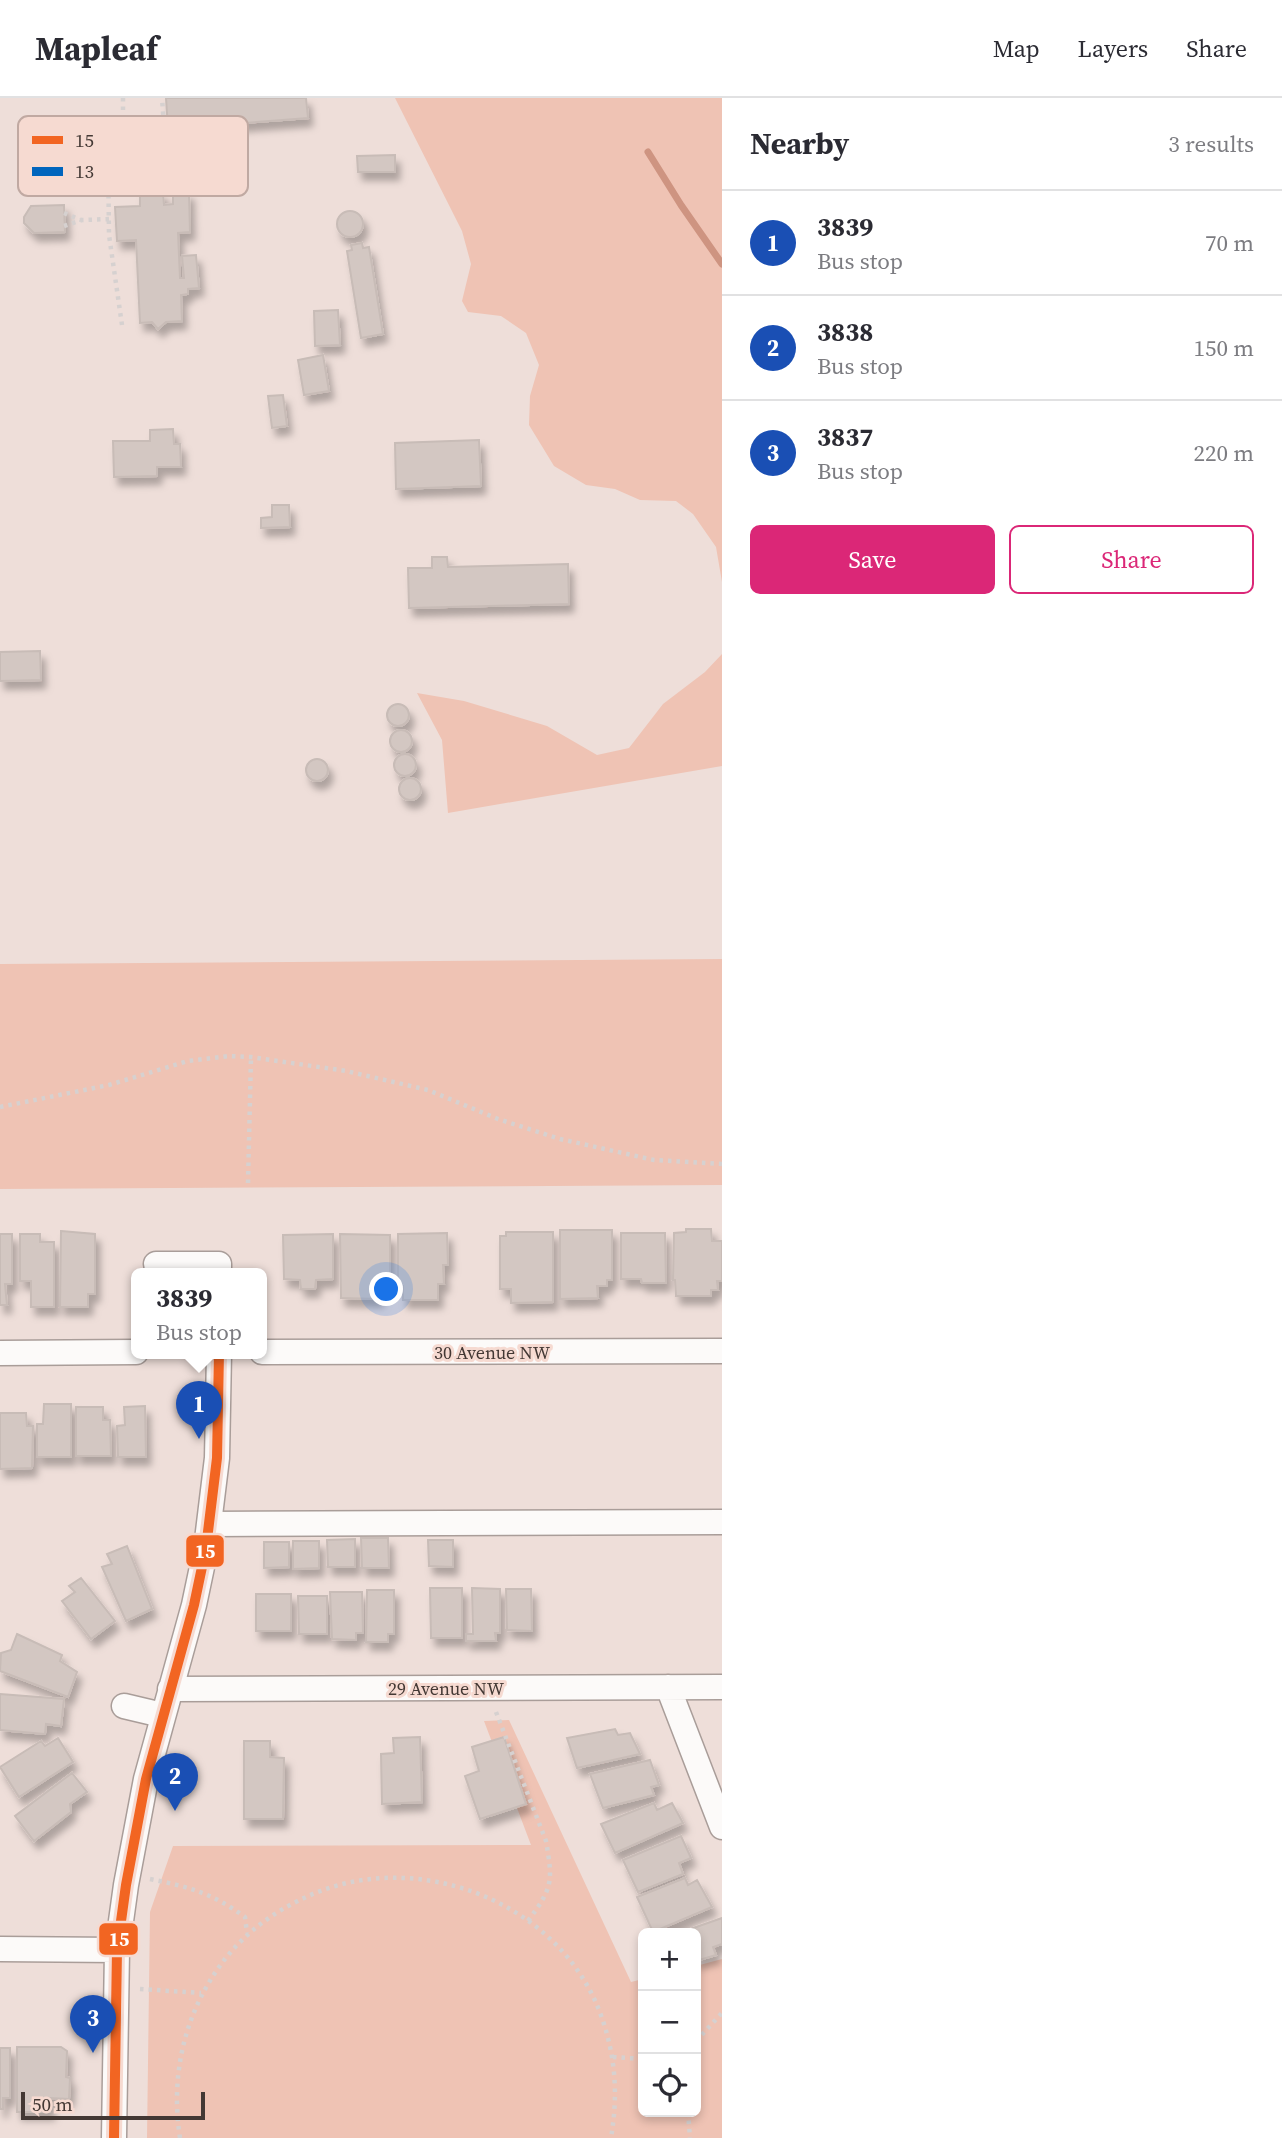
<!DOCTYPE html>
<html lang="en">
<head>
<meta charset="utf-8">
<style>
  :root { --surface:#fff; --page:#f2f2f3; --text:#2b2b33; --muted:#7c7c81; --line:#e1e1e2; --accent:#db2777 }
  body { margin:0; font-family:"Source Serif 4",serif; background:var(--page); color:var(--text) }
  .controls { position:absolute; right:21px; bottom:21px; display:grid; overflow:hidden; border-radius:10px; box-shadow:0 4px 10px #0003 }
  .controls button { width:63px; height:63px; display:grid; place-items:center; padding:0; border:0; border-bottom:2px solid var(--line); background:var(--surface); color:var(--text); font:35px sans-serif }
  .scale { position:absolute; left:21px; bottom:18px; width:184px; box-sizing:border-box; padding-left:7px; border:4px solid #433834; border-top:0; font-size:19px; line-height:24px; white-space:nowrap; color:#433834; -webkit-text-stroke:5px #f6dad1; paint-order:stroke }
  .you { position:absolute; left:387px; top:1192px; width:24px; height:24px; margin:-18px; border:5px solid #fff; border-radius:50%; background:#1a73e8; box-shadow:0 0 0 10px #1a73e833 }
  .badge { display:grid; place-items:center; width:46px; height:46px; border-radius:50%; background:var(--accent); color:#fff; font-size:23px; font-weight:700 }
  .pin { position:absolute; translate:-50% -58px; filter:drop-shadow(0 2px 4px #0008) }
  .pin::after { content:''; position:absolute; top:37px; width:24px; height:21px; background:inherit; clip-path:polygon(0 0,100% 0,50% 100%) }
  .popup { position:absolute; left:131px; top:1170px; width:136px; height:91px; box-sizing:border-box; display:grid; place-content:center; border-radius:10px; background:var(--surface); filter:drop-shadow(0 2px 5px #0005); font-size:23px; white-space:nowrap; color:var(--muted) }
  .popup b { font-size:26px; color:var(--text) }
  .popup::after { content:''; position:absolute; left:50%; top:100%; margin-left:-14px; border:14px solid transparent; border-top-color:var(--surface) }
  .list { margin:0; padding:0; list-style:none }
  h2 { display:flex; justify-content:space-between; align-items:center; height:91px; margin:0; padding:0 28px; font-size:30px }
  h2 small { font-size:23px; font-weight:400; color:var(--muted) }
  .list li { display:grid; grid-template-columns:46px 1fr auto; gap:21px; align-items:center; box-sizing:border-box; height:105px; padding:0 28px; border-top:2px solid var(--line) }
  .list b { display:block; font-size:26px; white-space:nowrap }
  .list p { margin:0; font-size:23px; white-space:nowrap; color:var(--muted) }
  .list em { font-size:23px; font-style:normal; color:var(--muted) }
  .actions { display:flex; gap:14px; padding:21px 28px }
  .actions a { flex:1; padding:16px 0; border:2px solid var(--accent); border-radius:10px; text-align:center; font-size:24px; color:var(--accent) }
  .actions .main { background:var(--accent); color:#fff }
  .icon { flex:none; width:38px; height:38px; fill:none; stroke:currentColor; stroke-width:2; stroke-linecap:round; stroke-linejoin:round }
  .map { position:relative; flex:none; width:722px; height:2040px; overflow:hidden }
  header { display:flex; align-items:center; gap:42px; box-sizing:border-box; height:98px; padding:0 35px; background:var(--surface); border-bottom:2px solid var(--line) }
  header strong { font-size:33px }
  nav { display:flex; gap:38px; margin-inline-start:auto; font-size:24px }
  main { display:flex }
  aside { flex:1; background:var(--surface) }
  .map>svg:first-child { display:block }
  .green { fill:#efc3b4 }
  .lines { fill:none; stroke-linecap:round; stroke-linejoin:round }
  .stream { stroke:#ce9481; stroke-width:7 }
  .building { fill:#d3c7c2; stroke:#c8bcb7; stroke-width:2; filter:url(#shadow) }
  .minor-casing { stroke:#a99d99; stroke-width:27 }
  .path { stroke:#d6d1d0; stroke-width:4.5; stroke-dasharray:3.5 5; stroke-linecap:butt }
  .minor { stroke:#fcfaf9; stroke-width:24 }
  .bus-1-casing { stroke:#f6dad1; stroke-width:16 }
  .bus-1 { stroke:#f26522; stroke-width:10 }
  .labels { text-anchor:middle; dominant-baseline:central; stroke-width:6; stroke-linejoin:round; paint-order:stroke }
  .street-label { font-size:18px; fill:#433834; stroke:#f6dad1 }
  .key { fill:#f6dad1; stroke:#c0a9a2; stroke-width:2 }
  .key-label { font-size:19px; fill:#433834 }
  .line-badge { stroke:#f6dad1; stroke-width:2.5 }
  .badge-label { font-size:19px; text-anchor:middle; font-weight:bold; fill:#fff }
</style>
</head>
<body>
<header>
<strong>Mapleaf</strong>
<nav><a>Map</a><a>Layers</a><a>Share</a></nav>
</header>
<main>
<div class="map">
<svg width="722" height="2040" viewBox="0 0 722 2040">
  <defs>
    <filter id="shadow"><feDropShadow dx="4.5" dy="8" stdDeviation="3.5" flood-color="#0004"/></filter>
  </defs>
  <rect width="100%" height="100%" fill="#eeded9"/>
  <path class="green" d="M395 0H722V484L716 449 693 416 676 403 640 402 615 391 586 387 554 368 529 327 530 298 539 267 526 235 501 218 468 214 462 203 471 166 462 133Z
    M722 556V668L448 715 442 642 417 595 464 603 547 628 597 657 629 650 663 606 705 574Z
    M722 861V1087L0 1091V866Z
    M509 1622 631 1884 643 1881V2014H696V1868L722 1861V2040H147L150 1814 173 1748 531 1747 484 1623Z"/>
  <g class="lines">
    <path class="stream" d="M648 54 681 107 722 166"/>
  </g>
  <path class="building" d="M166 0H306L308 20 168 31Z
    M395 57V74H358L357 58Z
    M163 94 164 107 173 106V95L189 94 190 134 178 135 180 180H184L182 158 196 157 199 190 188 191V196L181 197 182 223 166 224 158 231 152 224 140 225 136 142 117 143 115 109 140 108V95Z
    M64 107 65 134 34 135 24 125V119L31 108Z
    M337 126a13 13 0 1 1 26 0a13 13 0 1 1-26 0Z
    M362 145 363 150 369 149 383 236 361 240 347 153 352 152 351 147Z
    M338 212 340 247 315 248 314 213Z
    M323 257 329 293 304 297 298 262Z
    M283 297 287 328 272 330 268 298Z
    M173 331 174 346H180L181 369H157V378L114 379 113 343H150V332Z
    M479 342 481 388 396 391 395 345Z
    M272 407H289L290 429 261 430V420L272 419Z
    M432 459H447L448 469 568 466 569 506 409 510 408 470H432Z
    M40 553 41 582 0 583V554Z
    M387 617a11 11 0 1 1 22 0a11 11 0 1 1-22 0Z
    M390 643a11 11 0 1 1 22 0a11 11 0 1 1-22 0Z
    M394 667a11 11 0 1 1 22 0a11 11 0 1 1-22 0Z
    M306 672a11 11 0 1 1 22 0a11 11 0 1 1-22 0Z
    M399 691a11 11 0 1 1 22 0a11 11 0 1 1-22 0Z
    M686 1131H711L712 1143H722V1183H717L718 1192H711V1198H676L675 1182H673L674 1135 686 1134Z
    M560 1132H612V1182H607V1188H597L598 1200 560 1201Z
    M61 1133 95 1136V1196H88V1209H60Z
    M506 1134H553V1204L511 1205V1191H500V1138H506Z
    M447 1135 448 1167H443L444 1186H438V1202H403V1188H398V1136Z
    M621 1135H665L666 1185H642L641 1181H621Z
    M0 1136H12V1186H5L7 1207H0Z
    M20 1136H40V1144H54V1209H31V1183H20Z
    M333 1136V1181L316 1182 315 1191H301L300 1182 284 1181 283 1137Z
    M340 1136 390 1137V1188H379V1201L341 1200Z
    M44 1306H71V1359H37V1326H43Z
    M145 1308 146 1359H118L117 1328 125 1327 124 1309Z
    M76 1309H103V1322H110L111 1358H76Z
    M0 1315H26L27 1328H33L32 1370 0 1371Z
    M361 1440H388L389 1470H362Z
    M355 1441V1469H328L327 1442Z
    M428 1442H453V1469L429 1468Z
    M293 1443H319V1470L293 1471Z
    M264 1444H289V1469L264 1470Z
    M127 1448 152 1511 126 1523 102 1469 112 1466 107 1456Z
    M81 1480 115 1523 91 1541 62 1503 75 1494 69 1488Z
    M430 1490H462V1540H431Z
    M472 1490 500 1491V1535H495L496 1543H466V1536H473Z
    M506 1491H531L532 1533 507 1532Z
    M367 1492H394V1536H388V1544H366Z
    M330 1494H362L363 1535H356V1542L332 1541Z
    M256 1496H291V1533H256Z
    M298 1498H327V1536H299Z
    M17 1536 62 1557 60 1563 77 1574 68 1599 0 1573 1 1555 11 1552Z
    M0 1596 64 1601 61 1628 46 1626 45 1636 0 1632Z
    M615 1631 618 1637 630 1635 640 1656 577 1670 567 1640Z
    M420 1639 422 1704 382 1706 381 1656 394 1655 393 1640Z
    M504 1639 526 1706 480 1721 465 1678 479 1673 472 1649Z
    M58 1640 73 1664 19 1699 0 1669 41 1643 45 1648Z
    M244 1643H270V1659L284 1660 283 1721H244Z
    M650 1662 659 1687 651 1689 654 1697 603 1710 590 1676Z
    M72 1675 87 1694 70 1706 71 1714 34 1743 15 1718Z
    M654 1705 657 1712 672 1705 683 1725 615 1755 601 1726Z
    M681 1738 691 1760 679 1765 683 1776 638 1794 623 1762Z
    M685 1780 688 1787 697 1782 712 1809 653 1834 637 1799Z
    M722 1820V1846L713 1849 716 1857 696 1863V1835H679Z
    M17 1949H61L67 1953 66 1979 70 1980 69 2001 50 2000V2014H17Z
    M0 1950H10V2000H3V2011H0Z"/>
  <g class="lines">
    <defs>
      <path id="minor" d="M156 1166H219V1175
        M262 1254 722 1253
        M0 1255 136 1254
        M210 1426 722 1424
        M668 1589 722 1729
        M170 1591 722 1589
        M124 1608 162 1617
        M0 1851 117 1852
        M114 2040 117 1852 126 1787 146 1681 194 1507 206 1450 217 1360 219 1255"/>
    </defs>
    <use href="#minor" class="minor-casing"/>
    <path class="path" d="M123 0V47
      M64 115 81 122
      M64 128 82 122 109 121
      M122 227 109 137 108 54 112 48 148 47 161 39 164 28 162 0
      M0 1009 109 987 188 963 229 958 251 959 346 973 428 992 498 1021 560 1041 654 1062 722 1066
      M248 1085 251 959
      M496 1614 546 1743C553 1784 553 1789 528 1823
      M150 1781C189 1789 212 1795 245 1819L247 1835
      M140 1891 201 1895
      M696 1943 722 1915
      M613 1959 643 1961
      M688 2014 690 2040
      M180 2040C171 1983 182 1926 213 1878 235 1843 267 1817 304 1800 413 1747 561 1802 602 1920 616 1961 618 1998 611 2040"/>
    <use href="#minor" class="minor"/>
    <defs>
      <path id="bus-1" d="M114 2040 117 1852 126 1787 146 1681 194 1507 206 1450 217 1360 219 1255"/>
    </defs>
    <use href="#bus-1" class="bus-1-casing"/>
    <use href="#bus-1" class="bus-1"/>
  </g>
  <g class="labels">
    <g class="street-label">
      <text x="492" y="1254">30 Avenue NW</text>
      <text x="446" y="1590">29 Avenue NW</text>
    </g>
  </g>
  <rect x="18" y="18" width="230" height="80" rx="10" class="key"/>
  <rect x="32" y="38" width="31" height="8" fill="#f26522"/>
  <rect x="32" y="69" width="31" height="9" fill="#0065bd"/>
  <g class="key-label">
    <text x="75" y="49">15</text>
    <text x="75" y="80">13</text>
  </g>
  <g class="line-badge">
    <rect x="185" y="1436" width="40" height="34" rx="7" fill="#f26522"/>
    <rect x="98" y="1824" width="41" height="34" rx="7" fill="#f26522"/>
  </g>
  <g class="badge-label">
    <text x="205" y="1460">15</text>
    <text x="119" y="1848">15</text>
  </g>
</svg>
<div class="controls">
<button>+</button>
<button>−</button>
<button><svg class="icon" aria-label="locate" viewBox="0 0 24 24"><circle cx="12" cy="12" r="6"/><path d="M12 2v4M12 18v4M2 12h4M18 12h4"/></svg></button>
</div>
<div class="scale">50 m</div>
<div class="you"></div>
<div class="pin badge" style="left:199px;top:1341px;background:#1a4fb4">1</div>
<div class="popup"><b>3839</b>Bus stop</div>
<div class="pin badge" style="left:175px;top:1713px;background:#1a4fb4">2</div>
<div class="pin badge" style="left:93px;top:1955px;background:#1a4fb4">3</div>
</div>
<aside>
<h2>Nearby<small>3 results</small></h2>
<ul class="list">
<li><span class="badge" style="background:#1a4fb4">1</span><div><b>3839</b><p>Bus stop</p></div><em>70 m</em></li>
<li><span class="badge" style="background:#1a4fb4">2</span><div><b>3838</b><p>Bus stop</p></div><em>150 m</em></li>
<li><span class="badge" style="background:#1a4fb4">3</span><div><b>3837</b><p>Bus stop</p></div><em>220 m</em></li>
</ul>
<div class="actions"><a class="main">Save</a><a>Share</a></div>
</aside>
</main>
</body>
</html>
